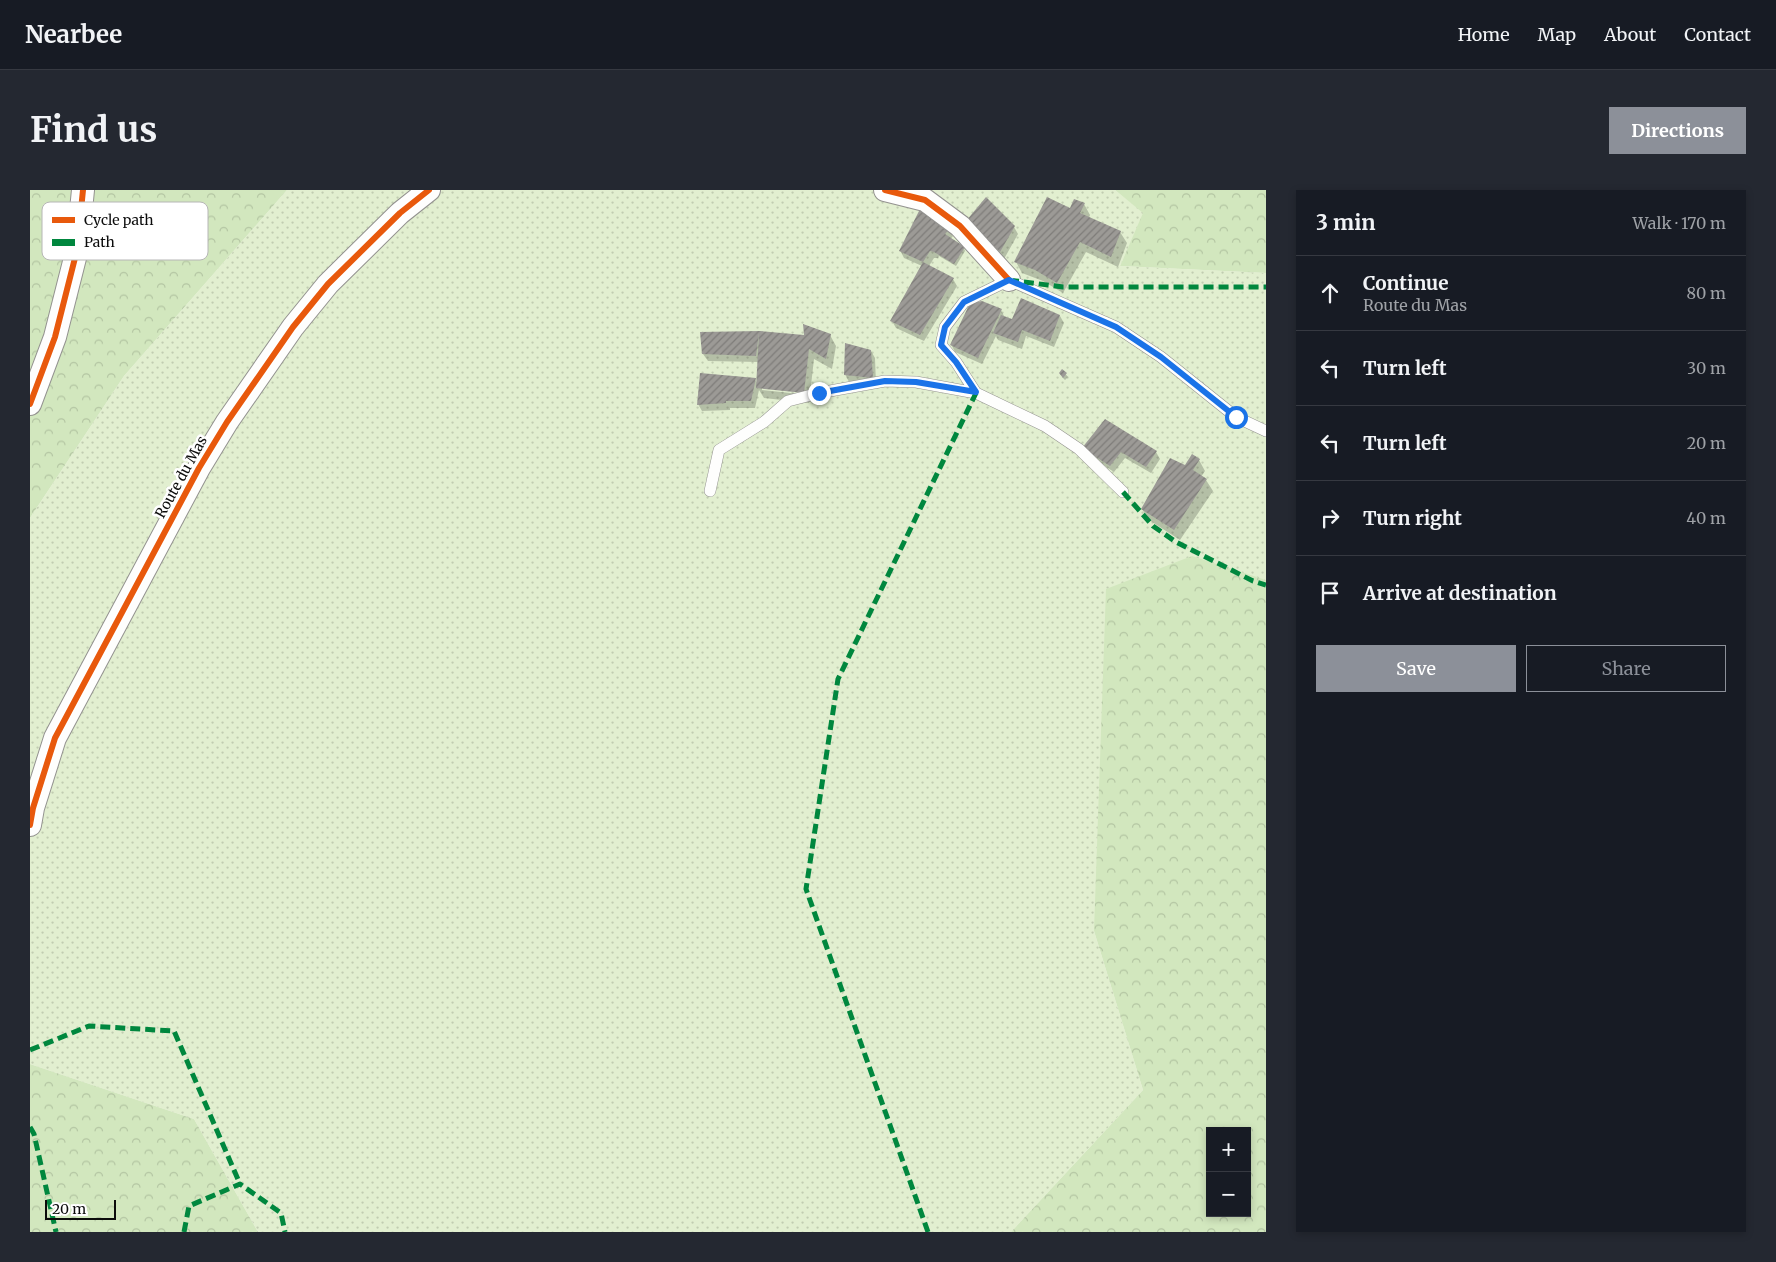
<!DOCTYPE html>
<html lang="en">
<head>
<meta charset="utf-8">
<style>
  :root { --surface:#171b24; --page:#242831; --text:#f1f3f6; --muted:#9ea1a6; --line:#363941; --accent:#8c9099 }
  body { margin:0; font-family:Merriweather,serif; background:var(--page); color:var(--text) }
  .controls { position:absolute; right:15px; bottom:15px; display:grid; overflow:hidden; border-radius:0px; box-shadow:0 2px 8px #0003 }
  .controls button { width:45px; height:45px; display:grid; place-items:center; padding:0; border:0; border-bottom:1px solid var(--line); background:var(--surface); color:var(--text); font:25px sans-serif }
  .scale { position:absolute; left:15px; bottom:12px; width:71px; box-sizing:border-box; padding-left:5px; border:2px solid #0c0c0c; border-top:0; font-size:14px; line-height:18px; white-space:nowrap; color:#0c0c0c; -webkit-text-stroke:4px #fff; paint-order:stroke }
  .stop { position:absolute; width:15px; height:15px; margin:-11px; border:4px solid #1a73e8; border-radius:50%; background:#fff }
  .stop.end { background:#1a73e8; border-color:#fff; box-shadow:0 1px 5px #0008 }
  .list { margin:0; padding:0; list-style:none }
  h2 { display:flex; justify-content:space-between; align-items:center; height:65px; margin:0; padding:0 20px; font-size:21px }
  h2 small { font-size:16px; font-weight:400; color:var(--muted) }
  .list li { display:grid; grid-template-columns:32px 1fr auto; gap:15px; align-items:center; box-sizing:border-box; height:75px; padding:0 20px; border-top:1px solid var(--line) }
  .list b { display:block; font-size:19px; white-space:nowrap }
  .list p { margin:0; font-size:16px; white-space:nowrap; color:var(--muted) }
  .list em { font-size:16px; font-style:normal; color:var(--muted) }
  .actions { display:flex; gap:10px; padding:15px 20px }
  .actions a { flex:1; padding:11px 0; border:1px solid var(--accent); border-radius:0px; text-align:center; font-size:18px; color:var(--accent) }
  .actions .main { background:var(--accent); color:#fff }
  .icon { flex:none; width:28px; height:28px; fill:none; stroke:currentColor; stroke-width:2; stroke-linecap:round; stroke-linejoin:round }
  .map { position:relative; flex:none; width:1236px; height:1042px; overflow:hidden; border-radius:0px }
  header { display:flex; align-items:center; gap:30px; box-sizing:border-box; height:70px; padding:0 25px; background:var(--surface); border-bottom:1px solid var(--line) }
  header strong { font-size:24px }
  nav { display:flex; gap:28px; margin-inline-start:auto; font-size:18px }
  .intro { display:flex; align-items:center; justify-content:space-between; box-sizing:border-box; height:120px; padding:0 30px }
  h1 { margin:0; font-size:35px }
  .button { padding:12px 22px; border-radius:0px; background:var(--accent); color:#fff; font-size:18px; font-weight:700 }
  main { display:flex; gap:30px; padding:0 30px }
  aside { flex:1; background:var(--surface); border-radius:0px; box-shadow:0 2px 8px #0003 }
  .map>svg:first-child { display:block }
  .grass { fill:url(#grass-dots) }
  .forest { fill:url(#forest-crowns); fill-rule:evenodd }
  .shadow { fill:#0003; fill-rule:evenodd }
  .building { fill:url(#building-hatch) }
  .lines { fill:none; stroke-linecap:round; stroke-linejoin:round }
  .lane-casing { stroke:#93928f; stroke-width:12 }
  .street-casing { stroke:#93928f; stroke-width:24 }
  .lane { stroke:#fefefd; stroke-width:11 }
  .street { stroke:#fefefd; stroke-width:22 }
  .quiet { stroke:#00873e; stroke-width:5; stroke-dasharray:10 5; stroke-linecap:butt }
  .cycleway-casing { stroke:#fff; stroke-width:9 }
  .cycleway { stroke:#e8590c; stroke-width:6 }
  .route { stroke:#1a73e8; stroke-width:6 }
  .labels { text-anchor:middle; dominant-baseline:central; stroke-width:5; stroke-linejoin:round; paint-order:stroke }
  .street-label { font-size:14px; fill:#0c0c0c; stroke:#fff }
  .key { fill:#fff; stroke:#b6b6b6; stroke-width:1 }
  .key-label { font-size:14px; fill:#0c0c0c }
</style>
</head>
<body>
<header>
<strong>Nearbee</strong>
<nav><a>Home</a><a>Map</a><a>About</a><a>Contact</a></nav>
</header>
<div class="intro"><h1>Find us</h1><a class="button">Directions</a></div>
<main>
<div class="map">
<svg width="1236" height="1042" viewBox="0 0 1236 1042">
  <defs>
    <pattern id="grass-dots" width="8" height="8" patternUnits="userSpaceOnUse" patternTransform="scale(1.25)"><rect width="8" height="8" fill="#e2efd0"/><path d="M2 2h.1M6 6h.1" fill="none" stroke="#c1ccb1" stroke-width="1.8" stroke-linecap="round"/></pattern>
    <pattern id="forest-crowns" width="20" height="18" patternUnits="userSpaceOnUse" patternTransform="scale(1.25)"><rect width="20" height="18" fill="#d2e7be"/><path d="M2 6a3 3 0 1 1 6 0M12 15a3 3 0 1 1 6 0" fill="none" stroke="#b3c5a2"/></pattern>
    <pattern id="building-hatch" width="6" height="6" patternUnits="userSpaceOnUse" patternTransform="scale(1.25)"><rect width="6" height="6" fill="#9c9a96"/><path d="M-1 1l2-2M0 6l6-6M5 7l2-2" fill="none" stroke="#7e7c79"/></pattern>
  </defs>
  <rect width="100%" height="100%" fill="#faf8f0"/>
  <path class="grass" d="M257 0H1085L1114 23 1090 76 1236 83V390L1224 387 1064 741 1113 900 981 1042H228L164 929 0 874V328L94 186Z"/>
  <path class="forest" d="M0 0H257L94 186 0 328Z
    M1085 0H1236V83L1090 76 1113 23Z
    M1162 366 1236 390V1042H981L1113 900 1064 741 1076 399ZM1180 941H1217V1023H1180Z
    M0 874 164 929 228 1042H0Z"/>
  <path class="shadow" d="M1054 14 1060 25 1059 28 1090 42 1097 53 1088 77 1056 62 1033 103 1013 91 992 83 986 72 1040 20Z
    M984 37 988 44 974 69 941 39Z
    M919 39 923 46 920 50 934 58 935 61 926 76 909 66 908 68H904L899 76 923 89 927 96 894 151 866 138 862 131 892 76 874 68 870 60Z
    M971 120 975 128 982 131 1030 126 1034 133 1024 157 996 146 992 159 968 150 966 146 952 174 925 162 921 154Z
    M729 142 776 146 800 145 806 156 802 179 784 169 779 213 734 208 729 200 725 218H700V220L672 221 668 214 725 190 728 194 729 172 678 171 673 164ZM732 197 780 202V205L732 200Z
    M841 161 845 168 846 194 819 192 815 184Z
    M1032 180 1038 187 1035 190 1032 187Z
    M1054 258 1126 262 1130 269 1121 283 1095 268 1084 282 1058 265Z
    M1169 270 1175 281 1171 287 1176 290 1183 301 1150 350 1119 330 1112 319 1156 276Z"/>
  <path class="building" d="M956 7 985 36 970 62 936 31Z
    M1017 7 1040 18 1044 9 1055 13 1050 23 1091 41 1081 67 1050 52 1027 93 1005 80 984 72Z
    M892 15 920 38 915 44 935 57 924 74 904 62 900 61 893 72 869 61Z
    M893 72 924 88 890 145 860 131Z
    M991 108 1030 125 1020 151 992 140 988 152 963 143 971 125 982 129Z
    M952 111 972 119 948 168 920 155 940 113Z
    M773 134 801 144 796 169 779 159 774 203 726 198 729 143 726 166 672 164 670 142 730 141 774 145Z
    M815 153 841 160 843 188 814 185Z
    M1032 179 1037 183 1033 188 1029 183Z
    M670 183 726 188 721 211H696V213L667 215Z
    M1075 229 1127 261 1116 277 1091 262 1080 276 1052 258Z
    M1162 264 1170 269 1163 280 1177 289 1144 340 1111 319 1140 268 1155 275Z"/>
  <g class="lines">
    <defs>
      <path id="lane" d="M680 301 689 260 734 232 758 211 789 203 855 191 886 192 946 203
        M1093 302 1049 259 1015 236 946 203 926 172 911 155 915 137 934 112 979 90 1086 137 1131 167 1206 227 1236 241"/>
      <path id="street" d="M855 0 895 10 930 36 979 90
        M0 214 25 147 47 60 53 0
        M0 635 3 618 25 548 169 278 197 232 263 137 298 94 370 23 399 0"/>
    </defs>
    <use href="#lane" class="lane-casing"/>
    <use href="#street" class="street-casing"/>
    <use href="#lane" class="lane"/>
    <use href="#street" class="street"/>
    <path class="quiet" d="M979 90 1033 97H1236
      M1093 302 1123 336 1146 352 1223 391 1236 395
      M0 860 59 836 144 841 210 994
      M0 937 4 944 26 1042
      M154 1042 159 1016 210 994 251 1023 255 1042
      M898 1042 776 699 808 489 946 203"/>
    <defs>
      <path id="cycleway" d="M855 0 895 10 930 36 979 90
        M0 214 25 147 47 60 53 0
        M0 635 3 618 25 548 169 278 197 232 263 137 298 94 370 23 399 0"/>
    </defs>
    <use href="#cycleway" class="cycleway-casing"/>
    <use href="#cycleway" class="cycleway"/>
  </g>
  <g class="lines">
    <path class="route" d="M789 203 855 191 886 192 946 202 926 172 911 155 915 137 934 112 979 90 1086 137 1131 167 1206 227"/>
  </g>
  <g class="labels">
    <g class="street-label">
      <text transform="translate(151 287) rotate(-61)">Route du Mas</text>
    </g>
  </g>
  <rect x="12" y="12" width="166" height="58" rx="8" class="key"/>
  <rect x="22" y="27" width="23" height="6" fill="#e8590c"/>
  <rect x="22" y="49" width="23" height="7" fill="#00873e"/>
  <g class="key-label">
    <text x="54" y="35">Cycle path</text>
    <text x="54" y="57">Path</text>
  </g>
</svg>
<div class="controls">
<button>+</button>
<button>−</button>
</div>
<div class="scale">20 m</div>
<div class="stop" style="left:1206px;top:227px"></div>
<div class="stop end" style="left:789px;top:203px"></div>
</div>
<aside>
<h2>3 min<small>Walk · 170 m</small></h2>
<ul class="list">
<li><svg class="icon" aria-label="ahead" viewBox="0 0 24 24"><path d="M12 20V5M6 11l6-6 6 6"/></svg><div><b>Continue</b><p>Route du Mas</p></div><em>80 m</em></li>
<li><svg class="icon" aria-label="left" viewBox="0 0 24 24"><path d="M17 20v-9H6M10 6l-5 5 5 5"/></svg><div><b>Turn left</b></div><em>30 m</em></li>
<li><svg class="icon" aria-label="left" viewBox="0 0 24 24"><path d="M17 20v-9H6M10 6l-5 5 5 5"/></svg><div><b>Turn left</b></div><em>20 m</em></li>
<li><svg class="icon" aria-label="right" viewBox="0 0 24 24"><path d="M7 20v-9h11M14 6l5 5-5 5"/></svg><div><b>Turn right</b></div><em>40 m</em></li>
<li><svg class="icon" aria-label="arrive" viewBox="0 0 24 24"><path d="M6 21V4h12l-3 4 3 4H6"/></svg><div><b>Arrive at destination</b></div></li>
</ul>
<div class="actions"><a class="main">Save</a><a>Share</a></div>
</aside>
</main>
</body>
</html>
